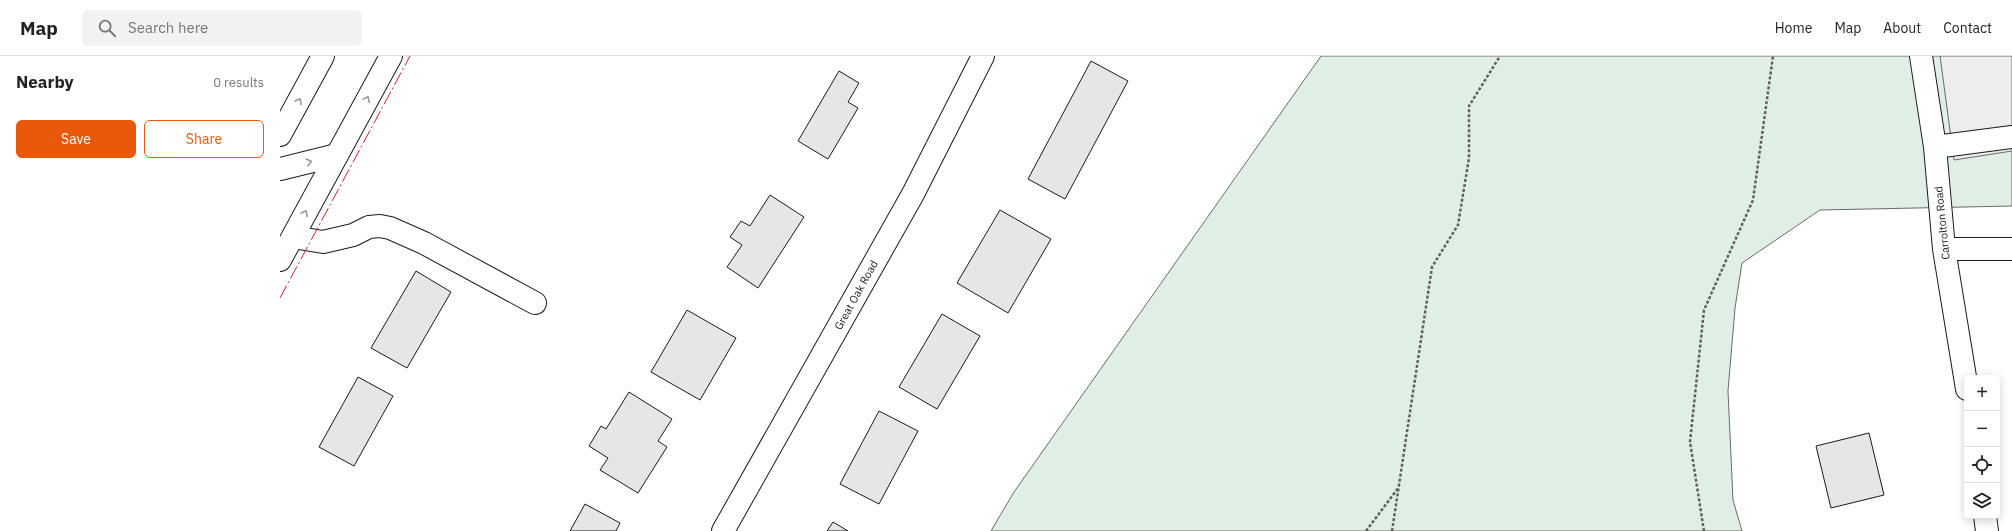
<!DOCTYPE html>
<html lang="en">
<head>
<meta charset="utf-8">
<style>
  :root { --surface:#fff; --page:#f2f2f2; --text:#222; --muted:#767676; --line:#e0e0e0; --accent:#ea580c }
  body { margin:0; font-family:"IBM Plex Sans",sans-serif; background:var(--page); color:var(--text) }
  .controls { position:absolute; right:12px; bottom:12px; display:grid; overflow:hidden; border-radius:6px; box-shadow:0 2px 10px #0003 }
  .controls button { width:36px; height:36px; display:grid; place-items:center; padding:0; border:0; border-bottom:1px solid var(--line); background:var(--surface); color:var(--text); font:20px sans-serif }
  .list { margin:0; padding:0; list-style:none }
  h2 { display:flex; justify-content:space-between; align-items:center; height:52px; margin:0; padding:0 16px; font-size:17px }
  h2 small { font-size:13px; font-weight:400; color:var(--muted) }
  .actions { display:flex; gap:8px; padding:12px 16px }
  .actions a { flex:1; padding:9px 0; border:1px solid var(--accent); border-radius:6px; text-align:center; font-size:14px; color:var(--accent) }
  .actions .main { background:var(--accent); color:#fff }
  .icon { flex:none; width:22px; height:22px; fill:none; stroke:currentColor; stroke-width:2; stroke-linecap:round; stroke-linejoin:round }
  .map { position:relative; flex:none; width:1732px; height:475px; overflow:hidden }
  header { display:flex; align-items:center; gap:24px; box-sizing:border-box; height:56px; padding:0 20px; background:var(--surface); border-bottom:1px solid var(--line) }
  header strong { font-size:19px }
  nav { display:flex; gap:22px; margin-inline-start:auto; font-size:14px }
  .search { width:280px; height:36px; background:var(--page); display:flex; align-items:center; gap:10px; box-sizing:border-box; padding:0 14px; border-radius:6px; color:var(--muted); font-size:15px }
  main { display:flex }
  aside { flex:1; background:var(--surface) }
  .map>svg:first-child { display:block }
  .green { fill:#e0efe3; stroke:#6a6a6a }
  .parking { fill:#ededed; stroke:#6a6a6a }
  .building { fill:#e6e6e6; stroke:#1a1a1a }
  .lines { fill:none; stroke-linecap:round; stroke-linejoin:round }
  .minor-casing { stroke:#1a1a1a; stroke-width:24 }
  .major-casing { stroke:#1a1a1a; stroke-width:24 }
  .path { stroke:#5f5f5f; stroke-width:2.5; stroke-dasharray:3 2; stroke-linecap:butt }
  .minor { stroke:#fff; stroke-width:22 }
  .major { stroke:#fff; stroke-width:22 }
  .power { stroke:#c62828; stroke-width:1; stroke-dasharray:14 3 2 3; stroke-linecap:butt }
  .oneway { stroke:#989898 }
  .labels { text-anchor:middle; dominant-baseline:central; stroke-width:3; stroke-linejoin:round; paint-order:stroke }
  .street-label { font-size:11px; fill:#1a1a1a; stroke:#fff }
</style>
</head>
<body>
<header>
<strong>Map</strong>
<div class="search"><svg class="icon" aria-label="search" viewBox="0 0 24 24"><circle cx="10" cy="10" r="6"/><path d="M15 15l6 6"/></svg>Search here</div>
<nav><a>Home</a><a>Map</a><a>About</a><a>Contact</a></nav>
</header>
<main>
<aside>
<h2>Nearby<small>0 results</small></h2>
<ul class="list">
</ul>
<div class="actions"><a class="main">Save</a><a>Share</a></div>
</aside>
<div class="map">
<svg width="1732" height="475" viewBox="0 0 1732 475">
  <rect width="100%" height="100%" fill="#fff"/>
  <path class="green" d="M1041 0H1732V150L1540 154 1462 207 1455 252 1448 335 1453 444 1462 475H711L734 436Z"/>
  <path class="parking" d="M1660 0H1732V95L1674 104Z"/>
  <path class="building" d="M811 5 848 25 785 143 748 123Z
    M559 15 579 27 568 46 578 52 548 103 518 85Z
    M490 139 524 161 478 232 447 211 462 189 450 181 461 165 470 170Z
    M720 154 771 183 728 257 677 227Z
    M136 215 171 236 127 312 91 292Z
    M407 254 456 282 420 344 371 316Z
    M662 258 700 280 657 353 619 331Z
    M78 321 113 340 74 410 39 391Z
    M349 336 392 363 378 385 387 391 358 437 320 414 328 402 309 390 321 370 326 373Z
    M599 355 638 375 599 448 560 428Z
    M1589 377 1604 439 1551 452 1536 390Z
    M305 448 340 467 336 475H290Z
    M553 466 568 475H547Z"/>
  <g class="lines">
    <defs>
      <path id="minor" d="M1641 0 1655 91 1664 193 1687 333
        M1655 91 1732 81
        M13 181 43 186 73 179 89 171 100 170 110 172 144 187 255 247
        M1664 193H1732
        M0 204 111 0
        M1705 460 1707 475
        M443 475 633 138 703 0"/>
      <path id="major" d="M0 79 43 0
        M0 113 57 99"/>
    </defs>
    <use href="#minor" class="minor-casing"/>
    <use href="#major" class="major-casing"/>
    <path class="path" d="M1086 475 1119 431
      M1112 475 1152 211 1178 169 1189 102V50L1220 0
      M1424 475 1410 386 1424 254 1473 144 1493 0"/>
    <use href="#minor" class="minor"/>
    <use href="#major" class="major"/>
    <path class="power" d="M0 242 130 0"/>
  </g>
  <defs><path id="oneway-chevron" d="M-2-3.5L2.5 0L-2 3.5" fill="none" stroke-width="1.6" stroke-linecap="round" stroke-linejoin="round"/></defs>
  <g class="oneway">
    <use href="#oneway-chevron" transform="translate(87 43) rotate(-62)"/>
    <use href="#oneway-chevron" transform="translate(19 45) rotate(-61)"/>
    <use href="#oneway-chevron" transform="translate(29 106) rotate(-14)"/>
    <use href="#oneway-chevron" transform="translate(25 157) rotate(-61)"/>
  </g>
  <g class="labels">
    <g class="street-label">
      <text transform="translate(1662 167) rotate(-96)">Carrolton Road</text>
      <text transform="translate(576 239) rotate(-61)">Great Oak Road</text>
    </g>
  </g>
</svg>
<div class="controls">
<button>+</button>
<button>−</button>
<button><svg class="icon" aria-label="locate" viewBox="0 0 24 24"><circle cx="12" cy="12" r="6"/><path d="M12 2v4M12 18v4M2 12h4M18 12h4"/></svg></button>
<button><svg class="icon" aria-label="layers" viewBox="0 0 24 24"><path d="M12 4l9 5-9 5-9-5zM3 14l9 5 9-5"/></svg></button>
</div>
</div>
</main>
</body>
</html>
